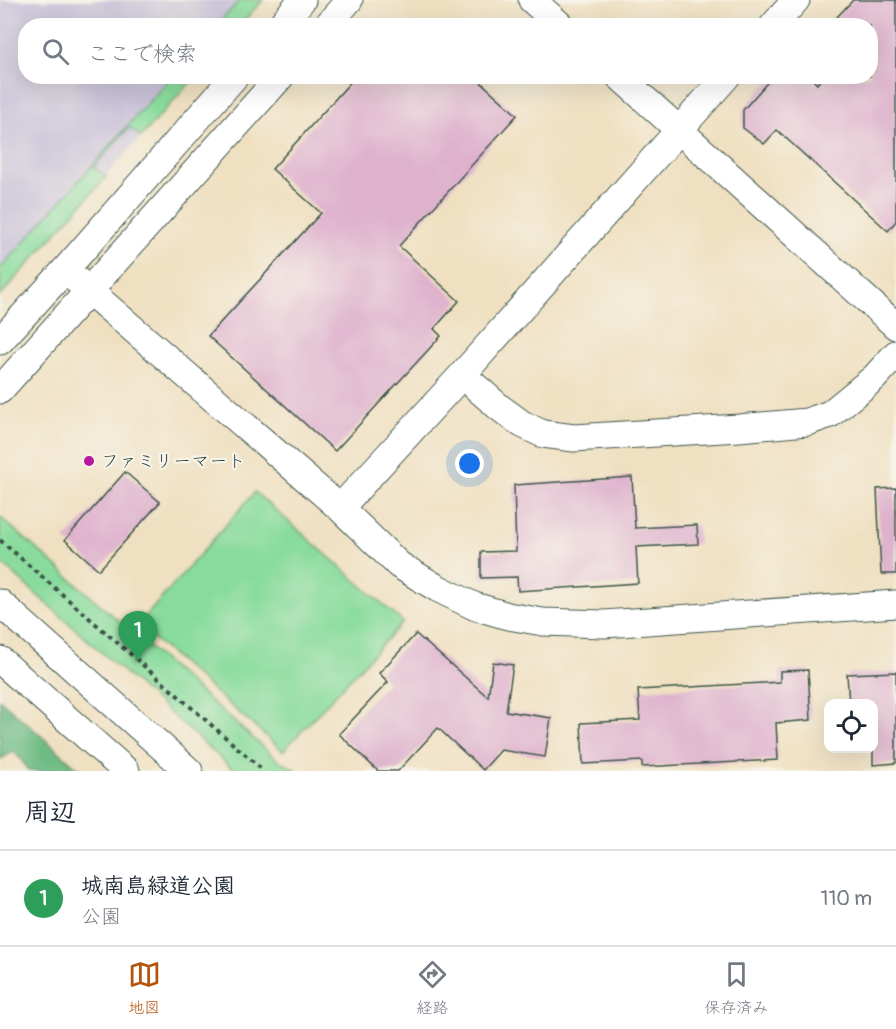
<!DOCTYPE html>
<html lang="ja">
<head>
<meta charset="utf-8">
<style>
  :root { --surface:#fff; --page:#f2f2f3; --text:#1f2937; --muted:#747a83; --line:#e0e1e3; --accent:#b45309 }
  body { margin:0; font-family:Pangolin,"Klee One",sans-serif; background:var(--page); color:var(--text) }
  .controls { position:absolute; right:18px; bottom:18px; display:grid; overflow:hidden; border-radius:12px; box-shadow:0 6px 24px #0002 }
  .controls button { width:54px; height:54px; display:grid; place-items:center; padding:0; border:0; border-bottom:2px solid var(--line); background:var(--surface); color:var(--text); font:30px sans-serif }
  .you { position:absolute; left:470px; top:464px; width:21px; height:21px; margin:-15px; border:4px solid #fff; border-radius:50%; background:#1a73e8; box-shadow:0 0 0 9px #1a73e833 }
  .badge { display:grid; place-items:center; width:39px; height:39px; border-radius:50%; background:var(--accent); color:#fff; font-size:20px; font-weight:700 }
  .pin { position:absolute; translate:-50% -50px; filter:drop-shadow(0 2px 3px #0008) }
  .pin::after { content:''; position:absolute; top:32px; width:21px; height:18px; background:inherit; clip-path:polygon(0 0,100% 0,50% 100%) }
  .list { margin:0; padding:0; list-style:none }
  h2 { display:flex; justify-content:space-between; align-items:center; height:78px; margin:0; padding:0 24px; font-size:26px }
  h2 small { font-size:20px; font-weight:400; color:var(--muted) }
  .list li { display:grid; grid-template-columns:39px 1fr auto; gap:18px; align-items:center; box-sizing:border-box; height:96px; padding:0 24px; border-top:2px solid var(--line) }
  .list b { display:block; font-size:22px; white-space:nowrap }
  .list p { margin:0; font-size:20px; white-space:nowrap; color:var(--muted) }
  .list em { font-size:20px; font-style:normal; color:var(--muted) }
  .icon { flex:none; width:33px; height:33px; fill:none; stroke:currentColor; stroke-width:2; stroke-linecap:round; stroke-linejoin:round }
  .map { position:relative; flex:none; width:896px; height:771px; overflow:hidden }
  .search { position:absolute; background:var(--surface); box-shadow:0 6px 24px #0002; left:18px; right:18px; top:18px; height:66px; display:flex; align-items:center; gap:15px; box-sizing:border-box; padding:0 21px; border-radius:24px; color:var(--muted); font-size:22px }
  .sheet { height:174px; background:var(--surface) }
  nav { display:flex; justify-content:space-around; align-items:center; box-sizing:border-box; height:84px; border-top:2px solid var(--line); background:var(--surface); font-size:16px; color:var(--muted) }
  nav a { display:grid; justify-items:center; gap:3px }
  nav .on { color:var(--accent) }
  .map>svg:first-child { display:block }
  .industrial { fill:#c7c0d8 }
  .green { fill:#88db9c; stroke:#548c68; stroke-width:1.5 }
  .forest { fill:#6ebb84; stroke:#467c5c; stroke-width:1.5 }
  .building { fill:#deb2cd }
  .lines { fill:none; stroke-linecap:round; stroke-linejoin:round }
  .minor-casing { stroke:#3e5549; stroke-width:29 }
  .path { stroke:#3e5549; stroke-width:4; stroke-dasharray:4.5 4.5; stroke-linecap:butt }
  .minor { stroke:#fff; stroke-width:27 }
  .poi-dot { fill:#b5179e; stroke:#f7f3e8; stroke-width:2 }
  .labels { text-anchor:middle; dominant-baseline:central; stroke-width:4.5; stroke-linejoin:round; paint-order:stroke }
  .poi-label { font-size:18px; fill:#1f3d34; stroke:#f7f3e8; text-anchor:start }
</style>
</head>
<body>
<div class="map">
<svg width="896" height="771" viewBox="0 0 896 771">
  <rect width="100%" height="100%" fill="#f7f3e8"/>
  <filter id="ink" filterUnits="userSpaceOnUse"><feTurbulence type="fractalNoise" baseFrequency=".0167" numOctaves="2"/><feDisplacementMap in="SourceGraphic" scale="12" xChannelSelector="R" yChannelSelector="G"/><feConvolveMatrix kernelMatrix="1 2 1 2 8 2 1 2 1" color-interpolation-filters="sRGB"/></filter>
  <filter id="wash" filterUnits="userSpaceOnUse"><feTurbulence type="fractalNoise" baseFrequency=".008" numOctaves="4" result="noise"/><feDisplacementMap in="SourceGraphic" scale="24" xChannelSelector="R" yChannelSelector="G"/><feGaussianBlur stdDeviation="1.35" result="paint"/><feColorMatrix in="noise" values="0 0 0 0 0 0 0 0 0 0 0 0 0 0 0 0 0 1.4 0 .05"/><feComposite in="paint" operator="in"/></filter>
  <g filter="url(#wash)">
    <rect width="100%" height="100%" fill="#efe0c1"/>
    <path class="industrial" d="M0 0H262L240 25 26 26V76L194 77 0 295Z"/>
    <path class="green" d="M240 0H263L240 25H217Z
      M172 76 195 77 141 137 129 127 94 167 106 177 0 296V269Z
      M255 492 403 622 283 751 138 625Z
      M0 517 278 760 298 771H235L0 562Z"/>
    <path class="forest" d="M0 700 81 771H28L29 770 14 751 1 759 0 757Z"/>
    <g id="blocks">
      <path class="building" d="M853 0H896V221L888 231 777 130 764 144 743 128V110L773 76H809L817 84 823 76H870V26H847L837 17Z
        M356 76H474L517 115 399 246 459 301 434 329 441 336 335 451 208 336 321 213 272 169Z
        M125 472 160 502 99 570 65 540Z
        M632 477 635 528 697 525 698 544 636 547 638 583 518 591 517 577 481 578V552L516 551 514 485Z
        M896 488V574H881L877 489Z
        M416 634 488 697 493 662 513 665 506 711 551 718 545 757 501 750 483 770 438 728 398 771H378L339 734 388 682 379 673Z
        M808 670 811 720 776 723 778 760 642 767V761L583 764 581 723 640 720 638 690 780 682V671Z
        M896 672V763L873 765V704H849L847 674Z"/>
    </g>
  </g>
  <g filter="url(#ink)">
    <use href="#blocks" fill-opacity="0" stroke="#3e5549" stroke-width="1.5"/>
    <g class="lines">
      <defs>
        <path id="minor" d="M532 0 561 26
          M280 26 302 0
          M327 26 349 0
          M773 26 796 0
          M619 76 679 130 896 326
          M65 270 340 508 399 565 437 588 474 606 508 616 543 622 604 624 896 604
          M0 341 65 270 235 76
          M462 375 500 408 522 424 543 434 574 438 739 428 807 422 830 414 874 378 896 354
          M0 390 281 76
          M340 508 462 375 727 76
          M0 603 189 771
          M0 660 126 771"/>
      </defs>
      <use href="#minor" class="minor-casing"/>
      <path class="path" d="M0 540 264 771"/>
      <use href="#minor" class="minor"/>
    </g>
  </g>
  <circle class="poi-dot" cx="89" cy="461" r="6"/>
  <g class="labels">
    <g class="poi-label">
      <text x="101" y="461">ファミリーマート</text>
    </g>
  </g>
</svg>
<div class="controls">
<button><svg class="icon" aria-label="locate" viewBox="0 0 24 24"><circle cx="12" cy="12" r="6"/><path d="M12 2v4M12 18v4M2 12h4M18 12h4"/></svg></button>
</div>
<div class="you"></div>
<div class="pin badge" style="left:138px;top:661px;background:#2e9e5b">1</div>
<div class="search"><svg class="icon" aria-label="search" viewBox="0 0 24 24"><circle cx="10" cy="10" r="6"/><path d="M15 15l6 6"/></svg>ここで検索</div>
</div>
<section class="sheet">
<h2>周辺<small></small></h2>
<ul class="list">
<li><span class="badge" style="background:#2e9e5b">1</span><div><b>城南島緑道公園</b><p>公園</p></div><em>110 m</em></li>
</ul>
</section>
<nav>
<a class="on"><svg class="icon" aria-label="map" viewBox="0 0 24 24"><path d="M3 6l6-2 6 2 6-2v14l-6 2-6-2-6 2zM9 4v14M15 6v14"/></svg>地図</a>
<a><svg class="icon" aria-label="directions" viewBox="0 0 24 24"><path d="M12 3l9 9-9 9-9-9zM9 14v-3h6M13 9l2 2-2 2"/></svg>経路</a>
<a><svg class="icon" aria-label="saved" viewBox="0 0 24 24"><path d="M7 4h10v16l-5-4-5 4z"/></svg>保存済み</a>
</nav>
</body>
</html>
